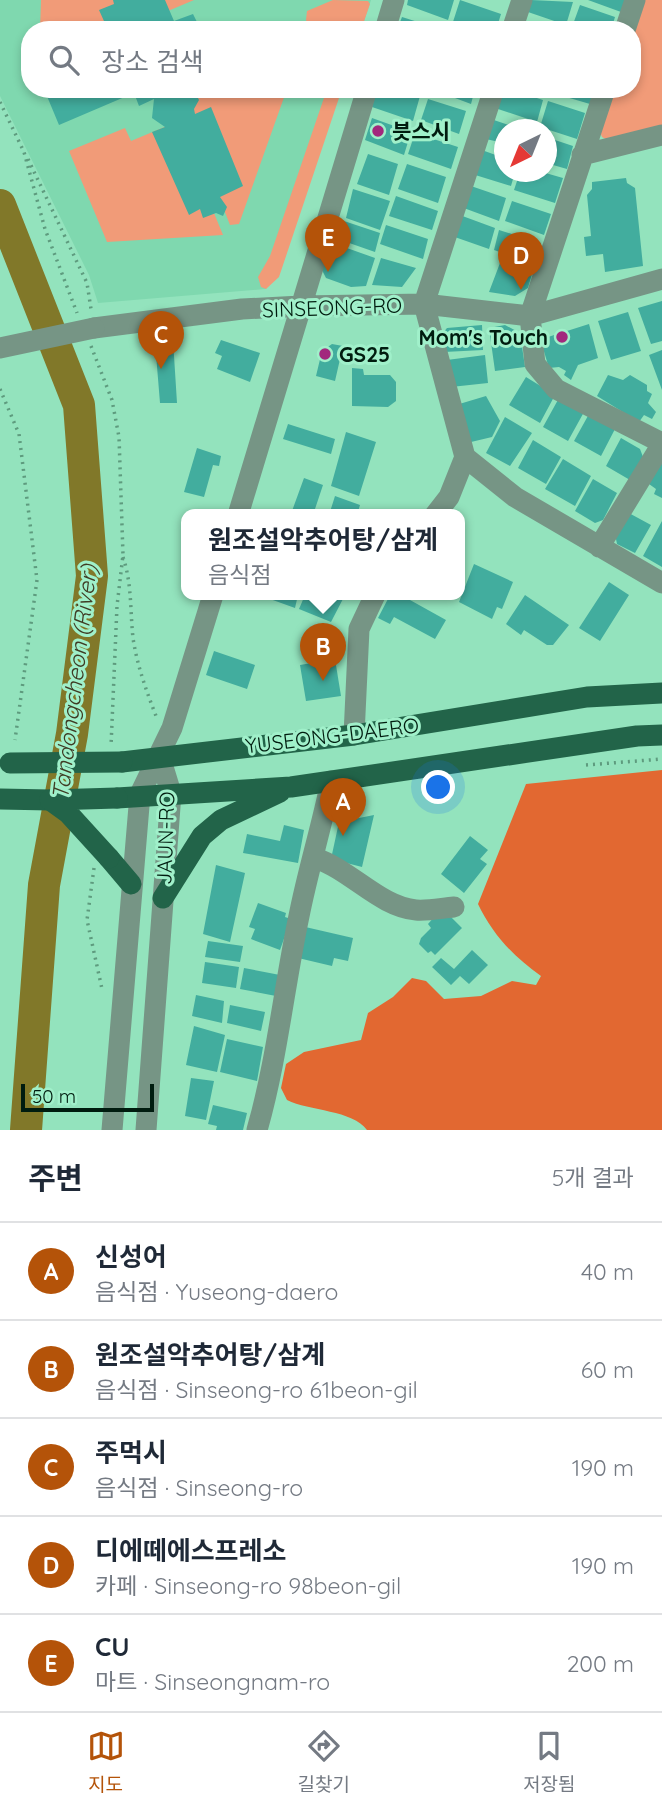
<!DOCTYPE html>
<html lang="ko">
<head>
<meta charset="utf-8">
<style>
  :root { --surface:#fff; --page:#f6f6f7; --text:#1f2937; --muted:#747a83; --line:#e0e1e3; --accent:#b45309 }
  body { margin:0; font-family:Quicksand,"Noto Sans KR",sans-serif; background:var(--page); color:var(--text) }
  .compass { position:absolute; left:494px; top:119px; width:63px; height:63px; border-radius:50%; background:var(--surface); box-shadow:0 4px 10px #0003; rotate:223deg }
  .scale { position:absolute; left:21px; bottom:18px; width:133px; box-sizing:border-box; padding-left:7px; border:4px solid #001c0f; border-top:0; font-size:19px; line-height:24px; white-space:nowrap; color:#001c0f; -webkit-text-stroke:5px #a0f0ca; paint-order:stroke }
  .you { position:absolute; left:439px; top:788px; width:24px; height:24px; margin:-18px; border:5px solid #fff; border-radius:50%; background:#1a73e8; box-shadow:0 0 0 10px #1a73e833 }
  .badge { display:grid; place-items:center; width:46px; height:46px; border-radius:50%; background:var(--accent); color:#fff; font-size:23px; font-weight:700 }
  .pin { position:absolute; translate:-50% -58px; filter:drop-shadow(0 2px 4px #0008) }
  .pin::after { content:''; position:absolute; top:37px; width:24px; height:21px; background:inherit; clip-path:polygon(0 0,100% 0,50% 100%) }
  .popup { position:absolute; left:181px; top:509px; width:284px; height:91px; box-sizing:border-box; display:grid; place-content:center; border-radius:14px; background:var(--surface); filter:drop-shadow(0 2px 5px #0005); font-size:23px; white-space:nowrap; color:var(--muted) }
  .popup b { font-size:26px; color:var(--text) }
  .popup::after { content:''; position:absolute; left:50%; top:100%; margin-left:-14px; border:14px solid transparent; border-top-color:var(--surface) }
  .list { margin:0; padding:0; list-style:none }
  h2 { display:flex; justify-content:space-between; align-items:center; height:91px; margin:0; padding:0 28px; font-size:30px }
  h2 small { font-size:23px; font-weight:400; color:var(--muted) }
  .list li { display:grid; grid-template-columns:46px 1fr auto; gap:21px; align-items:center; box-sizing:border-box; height:98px; padding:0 28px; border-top:2px solid var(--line) }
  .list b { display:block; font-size:26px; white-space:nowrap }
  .list p { margin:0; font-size:23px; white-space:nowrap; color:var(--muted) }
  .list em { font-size:23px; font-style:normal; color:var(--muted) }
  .icon { flex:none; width:38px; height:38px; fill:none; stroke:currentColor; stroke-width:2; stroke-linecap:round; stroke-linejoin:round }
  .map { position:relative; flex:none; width:662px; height:1130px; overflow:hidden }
  .search { position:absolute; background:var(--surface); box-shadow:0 4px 10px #0003; left:21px; right:21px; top:21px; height:77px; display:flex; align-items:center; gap:18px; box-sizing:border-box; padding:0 24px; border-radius:28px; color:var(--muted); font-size:26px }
  .sheet { height:581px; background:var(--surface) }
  nav { display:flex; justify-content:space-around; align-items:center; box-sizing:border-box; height:98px; border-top:2px solid var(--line); background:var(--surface); font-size:19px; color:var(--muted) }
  nav a { display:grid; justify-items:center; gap:4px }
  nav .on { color:var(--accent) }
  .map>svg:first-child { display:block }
  .built { fill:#7fd8af }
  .green { fill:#f19b78 }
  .forest { fill:#e26831 }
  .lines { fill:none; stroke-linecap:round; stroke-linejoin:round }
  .river { stroke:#817829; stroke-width:32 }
  .building { fill:#42ad9e }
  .path { stroke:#5e9b7e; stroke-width:3.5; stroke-dasharray:2 5; stroke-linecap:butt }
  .minor { stroke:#769585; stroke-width:21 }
  .major { stroke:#226449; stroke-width:21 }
  .minor-bridge { stroke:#769585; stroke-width:21 }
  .major-bridge { stroke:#226449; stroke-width:21 }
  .poi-dot { fill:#a2287d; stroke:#a0f0ca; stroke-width:2.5 }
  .labels { text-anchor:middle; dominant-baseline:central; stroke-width:6; stroke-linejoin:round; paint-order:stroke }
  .poi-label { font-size:21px; font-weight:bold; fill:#001c0f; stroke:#a0f0ca; text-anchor:start }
  .street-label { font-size:21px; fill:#001c0f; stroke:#a0f0ca }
  .water-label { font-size:23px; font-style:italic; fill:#3f3c24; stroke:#a0f0ca }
</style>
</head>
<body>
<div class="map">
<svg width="662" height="1130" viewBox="0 0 662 1130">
  <rect width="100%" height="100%" fill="#93e3bd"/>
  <path class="built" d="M0 0H371L361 30H30V89H341L266 289 98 303 89 275 0 96Z"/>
  <path class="green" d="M41 0H194L123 30H40Z
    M333 0 368 1 370 4 361 30H310L306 20 307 11Z
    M642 0H662V128L609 141 602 137 599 129 612 89H632V30Z
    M174 89H287L239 224 230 225 217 192 207 196 223 235 107 242 69 151 125 128 131 141 186 118Z
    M327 89H342L279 277 266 289 261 287 258 277 270 256Z"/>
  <path class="forest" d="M662 770V1130H367C353 1110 309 1111 287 1100L281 1088 286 1064 304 1052 361 1040 368 1013 393 997 412 978 426 981 444 999 481 996 512 981 536 985 541 976C513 956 493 935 478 904L526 784Z"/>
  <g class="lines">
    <path class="river" d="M0 205 79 405 92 576 72 734 44 885 26 1130"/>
  </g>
  <path class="building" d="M113 0H165L174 21 193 14 199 26 190 30H108L99 10 114 4Z
    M408 0H454L448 20 407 5Z
    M460 0 501 14 496 30H465L452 25Z
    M531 0 573 2 566 25 528 12Z
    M588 0H625L621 12Z
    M580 5 615 17 611 30 572 27Z
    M402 17 440 29V30H397Z
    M525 21 547 30H522Z
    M44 89H185L195 92 199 100 194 109 195 114 211 107 243 186 220 197 227 207 223 216 216 213 203 218 200 209 189 215 152 132 165 127 152 118 154 99 139 106 134 93 59 125Z
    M377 89H399L420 96 413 121 372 107Z
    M431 89H475L471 104Z
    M498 89H509L543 100 537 122 492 107Z
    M550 89H594L590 104 549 92Z
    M428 99 466 111 459 134 421 120Z
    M548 101 585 113 577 139 540 127Z
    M372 118 411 132 404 155 365 140Z
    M488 118 520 129V130H504V143L481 138Z
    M415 133 458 147 451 169 408 154Z
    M546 137 573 146 567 169 546 163Z
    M479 149 504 158V172H515L511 186 472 174Z
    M368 154 398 164 389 195 357 184Z
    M407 164 446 177 438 203 398 189Z
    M520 172H542L563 178 555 203 514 190Z
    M626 178 627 183 635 188 643 266 605 272 603 254 586 256 584 237 591 236 587 195 592 189V182Z
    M468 185 506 198 499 221 461 207Z
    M353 189 390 201 380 230 346 218Z
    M396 196 438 211 432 230 389 216Z
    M512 201 551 214 544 235 505 221Z
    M457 214 495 228 489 249 449 235Z
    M338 219 380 233 375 252 332 237Z
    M386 225 428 239 423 259 380 244Z
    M499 230 541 243 535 264 494 250Z
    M330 242 375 258 366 286 351 287 326 278 321 268Z
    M381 258 416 268 402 287 372 285Z
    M500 263 532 274 528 288 515 296 489 292Z
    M662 301V341L651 344 638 308Z
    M628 312 641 351 611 360 598 321Z
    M589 324 598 358 578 365 571 380 564 375 566 371 559 367 549 368 542 345 548 337Z
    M482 325 483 350 444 352 442 334 447 328Z
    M505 325 520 333 525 367 495 371 489 328Z
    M173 340 177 403H160L155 342Z
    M221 340 260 353 250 382 217 369 222 356 215 353Z
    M332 344 343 346 335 381 316 376 322 351Z
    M662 350V390L649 355Z
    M485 355 488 383 451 387 447 360Z
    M352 368 363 369 364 375H390L396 382V401L388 407 352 406Z
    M608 375 623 380 630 375 647 385V391L652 394 648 403 656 412 652 419 644 415 639 422 597 396Z
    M526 377 555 395 540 423 509 405Z
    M486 396 500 421 492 437 471 442 456 405Z
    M559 398 584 412 568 441 543 427Z
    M589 414 615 429 601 456 574 441Z
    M505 417 532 433 510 466 486 453Z
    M288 424 335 439 331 454 283 439Z
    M346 432 376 442 359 496 331 486Z
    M621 438 640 449 643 457 630 480 606 466Z
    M533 440 561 457 546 484 518 468Z
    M197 448 221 456 219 466 213 465 204 497 184 492Z
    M563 459 591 476 575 506 545 489Z
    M662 460V498L654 494 656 489 649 484Z
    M304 478 323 485 313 515 292 511Z
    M593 479 617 493 603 520 595 523 575 511Z
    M335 496 360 505 357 515H329Z
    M627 512 651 525 635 553 617 544 615 534Z
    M662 521V567L643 556Z
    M474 564 513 582 502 609 497 607 492 619 459 602Z
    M609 582 629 595 600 641 579 628Z
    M271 595H298L295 608 270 599Z
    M305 595H345L331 622 299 609Z
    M390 595H401L446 620 435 639 394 617 390 624 378 618Z
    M525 595 569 625 553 645H547L524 630 521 635 506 624Z
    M214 651 255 665 247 689 206 675Z
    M335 659 341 696 306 701 300 665Z
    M374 815 362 867 331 859 339 822Z
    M284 825 304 830 298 863 243 853 247 834 280 841Z
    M470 836 488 850 480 859 487 864 464 893 441 874Z
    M216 865 245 873 230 942 203 934Z
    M258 903 286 913 285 917 291 919 280 950 251 939 255 929 249 927Z
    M447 913 462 928 435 955 431 951 428 953 419 944 421 938 431 928 428 924 435 916Z
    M301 926 353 938 348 961 334 958 332 966 294 957Z
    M208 941 243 946 240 962 205 957Z
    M472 950 488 965 469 984 460 976 451 985 432 967 441 958 454 969Z
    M205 962 239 967 236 988 202 983Z
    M244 968 280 975 276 996 240 989Z
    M196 995 224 1001 222 1023 192 1016Z
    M230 1005 265 1012 261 1031 227 1023Z
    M194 1026 225 1035 217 1072 186 1065Z
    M227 1039 263 1047 257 1081 220 1072Z
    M191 1078 214 1081 206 1120 185 1116Z
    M213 1105 247 1113 243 1130H216L217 1126 208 1124Z"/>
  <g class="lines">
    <path class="path" d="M0 102 24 152 45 229 77 313
      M28 159 87 283 91 309
      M91 346 112 400 119 437 123 555 117 606 111 746
      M0 389 19 434 37 580 15 740
      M123 557C132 584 130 610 133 638 137 665 146 690 156 716
      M586 765 662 759
      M94 868 87 920 102 989"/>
    <path class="minor" d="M385 30 394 0
      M512 30 522 0
      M625 30 635 0
      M494 89 424 304 465 457 515 497 662 583
      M605 89 530 316 535 364 556 389 662 443
      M582 155 662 135
      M94 328 242 309 301 306 424 304 530 316 662 279
      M238 515 367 89
      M435 515 449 497 465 457
      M599 547 662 444
      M354 735 359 629 375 595
      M315 858C351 870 380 907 416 910 428 911 442 908 454 907
      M112 1130 140 794 172 728 213 595
      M146 1130 171 793 160 757
      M257 1130C277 1060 284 987 299 916 308 870 322 826 331 781"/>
    <path class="major" d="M122 762 354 735 587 697 662 693
      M117 798 291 787 637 736 662 735
      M0 799 50 800
      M109 858 131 884
      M163 898 202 836 221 820 280 792"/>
    <path class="minor-bridge" d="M0 348 94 328"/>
    <path class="major-bridge" d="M10 763 122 762
      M50 800 68 813 109 858
      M50 800 117 798"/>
  </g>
  <g class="poi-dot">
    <circle cx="378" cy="131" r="7"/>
    <circle cx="562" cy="337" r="7"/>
    <circle cx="325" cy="354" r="7"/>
  </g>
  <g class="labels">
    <g class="poi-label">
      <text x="392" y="131">븟스시</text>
      <text x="548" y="337" text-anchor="end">Mom's Touch</text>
      <text x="339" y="354">GS25</text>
    </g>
    <g class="street-label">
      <text transform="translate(332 307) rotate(-2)">SINSEONG-RO</text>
      <text transform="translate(332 735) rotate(-7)">YUSEONG-DAERO</text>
      <text transform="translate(165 838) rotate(-88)">JAUN-RO</text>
    </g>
    <g class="water-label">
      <text transform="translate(74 682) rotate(-83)">Tandongcheon (River)</text>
    </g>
  </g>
</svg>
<svg class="compass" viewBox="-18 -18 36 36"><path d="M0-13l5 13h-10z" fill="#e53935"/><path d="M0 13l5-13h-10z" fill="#747a83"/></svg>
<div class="scale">50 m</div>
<div class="you"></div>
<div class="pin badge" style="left:343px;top:836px">A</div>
<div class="pin badge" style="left:323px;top:681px">B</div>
<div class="popup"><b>원조설악추어탕/삼계</b>음식점</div>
<div class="pin badge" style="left:161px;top:369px">C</div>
<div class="pin badge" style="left:521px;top:290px">D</div>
<div class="pin badge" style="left:328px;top:272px">E</div>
<div class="search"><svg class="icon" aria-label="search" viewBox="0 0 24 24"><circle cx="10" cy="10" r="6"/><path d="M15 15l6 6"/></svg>장소 검색</div>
</div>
<section class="sheet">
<h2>주변<small>5개 결과</small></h2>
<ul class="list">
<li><span class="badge">A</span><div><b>신성어</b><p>음식점 · Yuseong-daero</p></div><em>40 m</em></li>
<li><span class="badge">B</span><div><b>원조설악추어탕/삼계</b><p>음식점 · Sinseong-ro 61beon-gil</p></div><em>60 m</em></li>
<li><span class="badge">C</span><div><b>주먹시</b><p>음식점 · Sinseong-ro</p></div><em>190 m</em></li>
<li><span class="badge">D</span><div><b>디에떼에스프레소</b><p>카페 · Sinseong-ro 98beon-gil</p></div><em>190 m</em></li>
<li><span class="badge">E</span><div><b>CU</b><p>마트 · Sinseongnam-ro</p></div><em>200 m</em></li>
</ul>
</section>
<nav>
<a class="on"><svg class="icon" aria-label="map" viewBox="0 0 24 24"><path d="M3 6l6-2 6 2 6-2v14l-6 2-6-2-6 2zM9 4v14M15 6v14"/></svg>지도</a>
<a><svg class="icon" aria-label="directions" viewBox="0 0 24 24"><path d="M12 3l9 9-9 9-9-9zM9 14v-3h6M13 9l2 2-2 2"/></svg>길찾기</a>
<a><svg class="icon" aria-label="saved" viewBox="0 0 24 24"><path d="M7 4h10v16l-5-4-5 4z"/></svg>저장됨</a>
</nav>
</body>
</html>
